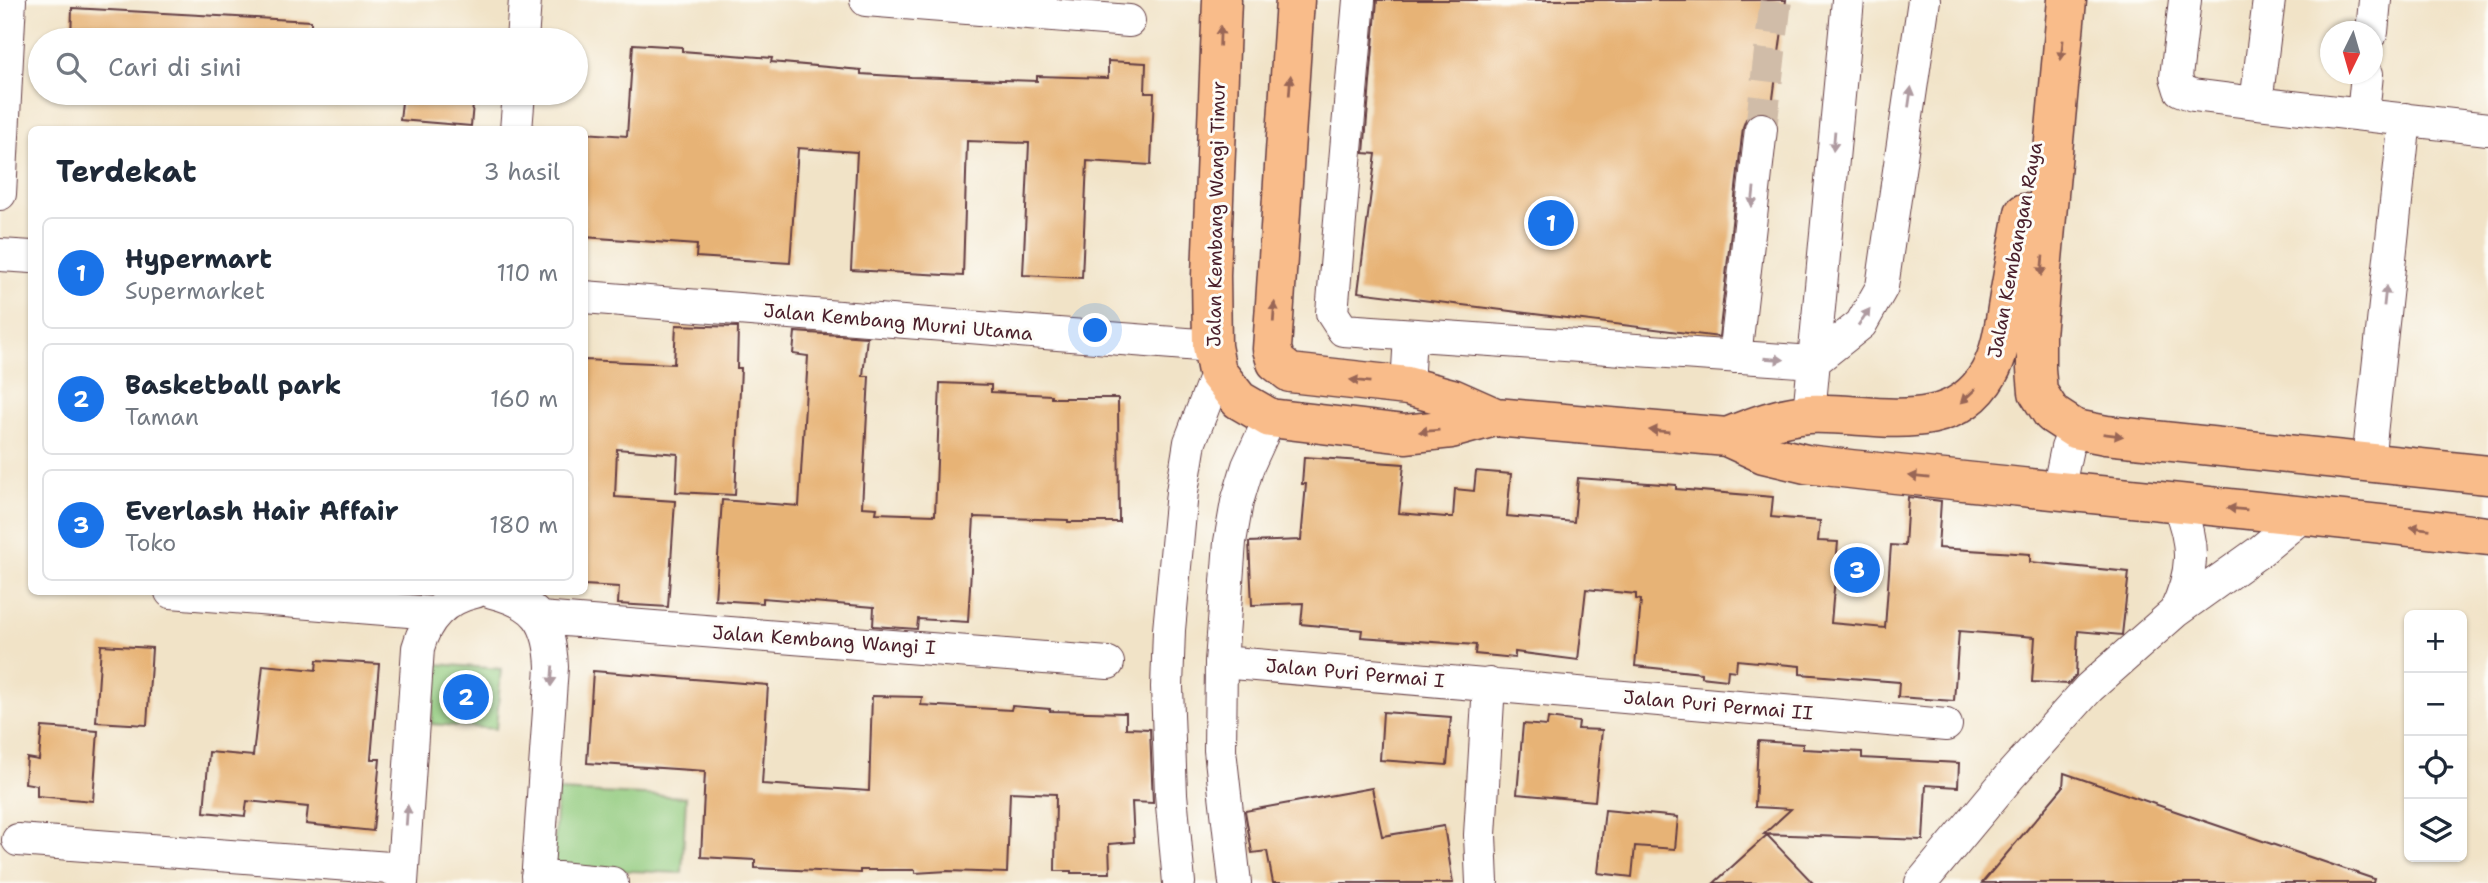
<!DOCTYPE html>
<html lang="id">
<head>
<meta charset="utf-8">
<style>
  :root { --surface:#fff; --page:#f6f6f7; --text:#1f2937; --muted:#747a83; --line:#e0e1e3; --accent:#1a73e8 }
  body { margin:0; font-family:"Shantell Sans",sans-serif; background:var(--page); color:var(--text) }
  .controls { position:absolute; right:21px; bottom:21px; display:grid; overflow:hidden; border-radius:10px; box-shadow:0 2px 5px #0004 }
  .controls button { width:63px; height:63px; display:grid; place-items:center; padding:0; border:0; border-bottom:2px solid var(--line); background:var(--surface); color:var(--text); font:35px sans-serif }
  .compass { position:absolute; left:2320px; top:21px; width:63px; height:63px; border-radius:50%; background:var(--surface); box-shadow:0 2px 5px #0004; rotate:185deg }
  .you { position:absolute; left:1096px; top:331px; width:24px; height:24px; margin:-18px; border:5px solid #fff; border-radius:50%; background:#1a73e8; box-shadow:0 0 0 10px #1a73e833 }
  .badge { display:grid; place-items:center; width:46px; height:46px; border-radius:50%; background:var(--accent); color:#fff; font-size:23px; font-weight:700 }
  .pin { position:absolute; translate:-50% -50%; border:4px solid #fff; box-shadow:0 2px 7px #0006 }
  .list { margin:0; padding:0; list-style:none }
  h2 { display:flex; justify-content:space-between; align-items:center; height:91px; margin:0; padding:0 28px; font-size:30px }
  h2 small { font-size:23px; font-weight:400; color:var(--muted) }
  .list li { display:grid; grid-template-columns:46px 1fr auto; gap:21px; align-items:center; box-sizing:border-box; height:112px; margin:0 14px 14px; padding:0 14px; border:2px solid var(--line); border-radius:10px }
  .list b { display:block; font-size:26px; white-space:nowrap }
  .list p { margin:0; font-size:23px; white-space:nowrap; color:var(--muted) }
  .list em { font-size:23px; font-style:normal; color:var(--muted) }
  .icon { flex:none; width:38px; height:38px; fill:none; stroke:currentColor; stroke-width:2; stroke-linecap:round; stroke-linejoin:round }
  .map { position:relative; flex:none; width:2488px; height:883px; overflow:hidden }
  .search { position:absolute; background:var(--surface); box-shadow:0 2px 5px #0004; left:28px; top:28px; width:560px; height:77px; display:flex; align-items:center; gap:18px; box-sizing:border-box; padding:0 24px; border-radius:38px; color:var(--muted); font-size:26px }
  .panel { position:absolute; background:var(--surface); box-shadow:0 2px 5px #0004; left:28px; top:126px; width:560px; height:469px; border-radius:10px }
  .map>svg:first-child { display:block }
  .green { fill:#92cb7e; stroke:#6e7554; stroke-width:2 }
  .building { fill:#e7b376 }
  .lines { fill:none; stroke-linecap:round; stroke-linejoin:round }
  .minor-tunnel { stroke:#d0bca8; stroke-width:32; stroke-dasharray:32 16; stroke-linecap:butt }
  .minor-casing { stroke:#633c42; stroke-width:34 }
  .major-casing { stroke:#633c42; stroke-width:41 }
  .minor { stroke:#fff; stroke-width:32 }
  .major { stroke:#f9bc8a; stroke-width:38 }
  .oneway { fill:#996656 }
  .oneway2 { fill:#ae9aa0 }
  .labels { text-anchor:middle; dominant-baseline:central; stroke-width:6; stroke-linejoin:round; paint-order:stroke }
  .street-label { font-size:19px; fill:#4a1f2b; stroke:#fdfcf7 }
</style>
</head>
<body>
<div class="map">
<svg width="2488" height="883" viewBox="0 0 2488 883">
  <rect width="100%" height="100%" fill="#fdfcf7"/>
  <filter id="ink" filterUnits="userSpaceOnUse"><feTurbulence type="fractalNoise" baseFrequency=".0143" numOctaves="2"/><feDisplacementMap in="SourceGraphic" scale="14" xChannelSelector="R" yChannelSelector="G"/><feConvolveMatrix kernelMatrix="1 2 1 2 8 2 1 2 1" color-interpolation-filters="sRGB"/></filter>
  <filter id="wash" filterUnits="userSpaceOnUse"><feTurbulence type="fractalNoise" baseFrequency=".00686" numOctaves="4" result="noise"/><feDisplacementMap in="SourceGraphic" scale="28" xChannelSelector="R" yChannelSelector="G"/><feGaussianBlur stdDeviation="1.57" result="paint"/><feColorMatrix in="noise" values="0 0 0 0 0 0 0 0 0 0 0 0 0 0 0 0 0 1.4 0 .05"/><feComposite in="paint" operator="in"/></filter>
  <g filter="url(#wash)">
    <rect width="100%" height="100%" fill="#f1e3c7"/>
    <path class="green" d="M436 664 501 669 496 729 431 724Z
      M557 791 686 797 682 873 553 868Z"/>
    <g id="blocks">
      <path class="building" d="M1377 0H1786L1771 114 1762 111 1753 113 1746 119 1743 127 1719 337 1358 292 1376 154 1364 153Z
        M72 8 311 21V40H71Z
        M633 44 682 47V51L772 58 771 62 861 70V74L911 77 1037 81V76L1108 78V61L1146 63 1145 93H1154L1151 165 1087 161 1082 278 1023 275 1029 143 967 141 963 276 851 270 857 152 798 148 790 263 696 257 697 245 584 237V133L627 136Z
        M403 93H474L471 126 400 120Z
        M676 325 738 327 737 368H741L735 495 676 492 678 454 617 449 615 497 675 501 668 607 618 604 619 587 584 585V360L674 364Z
        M795 332 867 337 863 376H869L862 507 877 508 876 513 935 515 940 383 991 385V392L1051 395V398H1118L1119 522H1068V520L974 517 968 622 918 619 917 629 873 626 874 607 763 598V603L715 600 722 500 799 506 808 356 793 354Z
        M1304 457 1404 464 1399 513 1446 517H1453L1455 489 1474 491 1476 471 1511 474 1507 516 1574 522 1578 478 1676 485V489L1773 497 1771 517 1820 521 1818 541 1838 542 1831 623 1885 628 1891 545 1905 546 1908 497 1941 501 1938 548 2030 554V562L2129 572 2122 635 2078 631 2076 675 2068 684 2032 682 2035 637 1959 631 1954 701 1898 697 1899 682 1800 674V666L1737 660 1736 671 1728 670 1727 680 1701 677V673L1635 666 1641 600 1636 599V594L1586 589 1578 660 1515 652V658L1475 654 1476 645 1361 637 1362 630 1301 624 1303 603 1252 605 1249 542 1301 540 1306 484H1302Z
        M101 645 152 648 147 725 96 722Z
        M317 660 379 664 371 759H380L373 831 306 824 308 807 247 801 245 816 204 812 209 752 253 756 263 665 316 670Z
        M593 671 768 685 762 784 869 791 872 696 922 697 921 705 1011 710 1012 706 1050 709V711L1126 713V728L1150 729 1153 803 1132 802 1134 842 1109 844 1110 873H1071V871H1055L1056 794 1010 792 1007 873 948 871 915 873V870H860V873L755 868V860L701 857 705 771 587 763Z
        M1383 712 1451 717 1447 765 1380 760Z
        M1548 718 1579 722 1578 729 1602 730 1595 801 1517 794 1523 724 1547 726Z
        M42 727 98 731 93 801 37 796V785L25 783 27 758 39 760Z
        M1758 741 1803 744V749L1862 752V758L1959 763 1958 787 1926 785 1923 840 1764 834 1791 809 1755 807Z
        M2064 773 2374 879 2373 883H1982L2063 787Z
        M1372 788 1382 836 1444 826 1453 883H1273L1267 851 1252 853 1245 811Z
        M1605 810 1678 817 1675 849 1635 846 1632 877 1598 873Z
        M1767 835 1813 883H1714Z"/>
    </g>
  </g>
  <g filter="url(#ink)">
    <use href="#blocks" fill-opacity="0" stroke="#633c42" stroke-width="2"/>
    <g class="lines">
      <path class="minor-tunnel" d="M1761 129 1776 0"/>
      <defs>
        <path id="minor" d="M866 0 1129 21
          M1359 0 1332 313 1343 330 1813 362 1861 324 1882 287 1924 0
          M2185 0 2176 77 2180 90 2193 95 2256 103 2488 129
          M2372 32 2375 0
          M522 40 525 0
          M2256 103 2269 0
          M2363 115 2367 74
          M516 130 519 93
          M0 194 10 0
          M0 255 32 257
          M584 297 1212 346
          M1735 357 1761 129
          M1407 386 1410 335
          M1809 414 1848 0
          M2368 462 2405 119
          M2058 491 2067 448 2075 429
          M171 592 434 613
          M492 592C536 603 550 621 552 667L537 883
          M2175 612C2194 572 2195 545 2178 504
          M540 618 1108 663
          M1221 662 1946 725
          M18 840 403 869
          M537 876 612 883
          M402 883 418 648C426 618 444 599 475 592
          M1179 883 1171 794 1167 687 1169 630 1182 492 1190 442 1217 372
          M1235 883 1220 750 1221 662 1230 542 1237 502 1248 466 1270 418
          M1482 883 1480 835 1489 684
          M1921 883 2010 776 2089 688 2175 612 2259 552 2305 514"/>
        <path id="major" d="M1222 0 1211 275 1212 346 1217 372 1239 400 1270 418 1405 434 1451 429 1495 417
          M1295 0 1272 349 1276 362 1290 373 1407 386 1452 398 1495 417 1727 437 1764 454 1806 464C2033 490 2261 509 2488 536
          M2067 0 2036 335V369L2038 392 2052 414 2075 429 2106 435 2488 475
          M1727 437C1754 426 1780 416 1809 414 1870 411 1951 440 1989 373 2001 352 2004 325 2008 302 2013 272 2019 242 2024 213"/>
      </defs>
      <use href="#minor" class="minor-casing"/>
      <use href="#major" class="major-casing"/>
      <use href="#minor" class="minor"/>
      <use href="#major" class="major"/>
    </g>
    <defs><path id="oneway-solid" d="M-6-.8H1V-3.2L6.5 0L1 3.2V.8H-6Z" transform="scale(1.75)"/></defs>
    <g class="oneway">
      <use href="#oneway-solid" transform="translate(1220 36) rotate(-88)"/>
      <use href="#oneway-solid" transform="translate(2062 50) rotate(96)"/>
      <use href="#oneway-solid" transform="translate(1290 85) rotate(-86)"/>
      <use href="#oneway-solid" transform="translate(2042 266) rotate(95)"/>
      <use href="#oneway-solid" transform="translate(1274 312) rotate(-86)"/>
      <use href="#oneway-solid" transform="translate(1360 381) rotate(-174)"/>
      <use href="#oneway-solid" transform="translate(1968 396) rotate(137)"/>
      <use href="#oneway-solid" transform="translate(1429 431) rotate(175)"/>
      <use href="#oneway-solid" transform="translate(1659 431) rotate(-175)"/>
      <use href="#oneway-solid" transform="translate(2113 435) rotate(7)"/>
      <use href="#oneway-solid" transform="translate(1919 477) rotate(-174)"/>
      <use href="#oneway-solid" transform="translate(2237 509) rotate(-175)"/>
      <use href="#oneway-solid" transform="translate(2420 528) rotate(-173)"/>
    </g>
    <g class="oneway2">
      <use href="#oneway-solid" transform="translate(1910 97) rotate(-82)"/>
      <use href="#oneway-solid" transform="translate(1834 141) rotate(95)"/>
      <use href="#oneway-solid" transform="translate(1753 197) rotate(96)"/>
      <use href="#oneway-solid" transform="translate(2385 296) rotate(-84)"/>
      <use href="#oneway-solid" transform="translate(1864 317) rotate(-55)"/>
      <use href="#oneway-solid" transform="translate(1774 359) rotate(4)"/>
      <use href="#oneway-solid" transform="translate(552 676) rotate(94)"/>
      <use href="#oneway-solid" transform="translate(407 815) rotate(-86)"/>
    </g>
  </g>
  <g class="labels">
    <g class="street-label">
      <text transform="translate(1216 214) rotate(-89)">Jalan Kembang Wangi Timur</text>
      <text transform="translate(2015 250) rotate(-79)">Jalan Kembangan Raya</text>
      <text transform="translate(898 322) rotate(5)">Jalan Kembang Murni Utama</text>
      <text transform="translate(824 640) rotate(4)">Jalan Kembang Wangi I</text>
      <text transform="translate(1355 673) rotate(5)">Jalan Puri Permai I</text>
      <text transform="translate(1718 705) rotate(5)">Jalan Puri Permai II</text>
    </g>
  </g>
</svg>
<div class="controls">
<button>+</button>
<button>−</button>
<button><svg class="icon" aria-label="locate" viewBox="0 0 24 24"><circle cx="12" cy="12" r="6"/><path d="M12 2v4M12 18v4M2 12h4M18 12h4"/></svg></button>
<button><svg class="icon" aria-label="layers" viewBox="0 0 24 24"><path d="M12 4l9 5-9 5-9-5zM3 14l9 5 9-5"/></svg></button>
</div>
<svg class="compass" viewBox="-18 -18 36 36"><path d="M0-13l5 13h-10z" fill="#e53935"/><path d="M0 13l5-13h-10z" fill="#747a83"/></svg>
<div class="you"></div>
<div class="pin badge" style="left:1551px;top:223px">1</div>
<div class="pin badge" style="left:466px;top:697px">2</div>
<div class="pin badge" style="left:1857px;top:570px">3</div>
<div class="search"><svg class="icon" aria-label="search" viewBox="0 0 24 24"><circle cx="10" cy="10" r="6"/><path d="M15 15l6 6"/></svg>Cari di sini</div>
<section class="panel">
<h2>Terdekat<small>3 hasil</small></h2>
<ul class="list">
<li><span class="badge">1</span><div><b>Hypermart</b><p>Supermarket</p></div><em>110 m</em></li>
<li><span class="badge">2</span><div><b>Basketball park</b><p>Taman</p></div><em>160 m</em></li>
<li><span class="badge">3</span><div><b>Everlash Hair Affair</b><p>Toko</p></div><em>180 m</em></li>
</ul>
</section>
</div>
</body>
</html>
